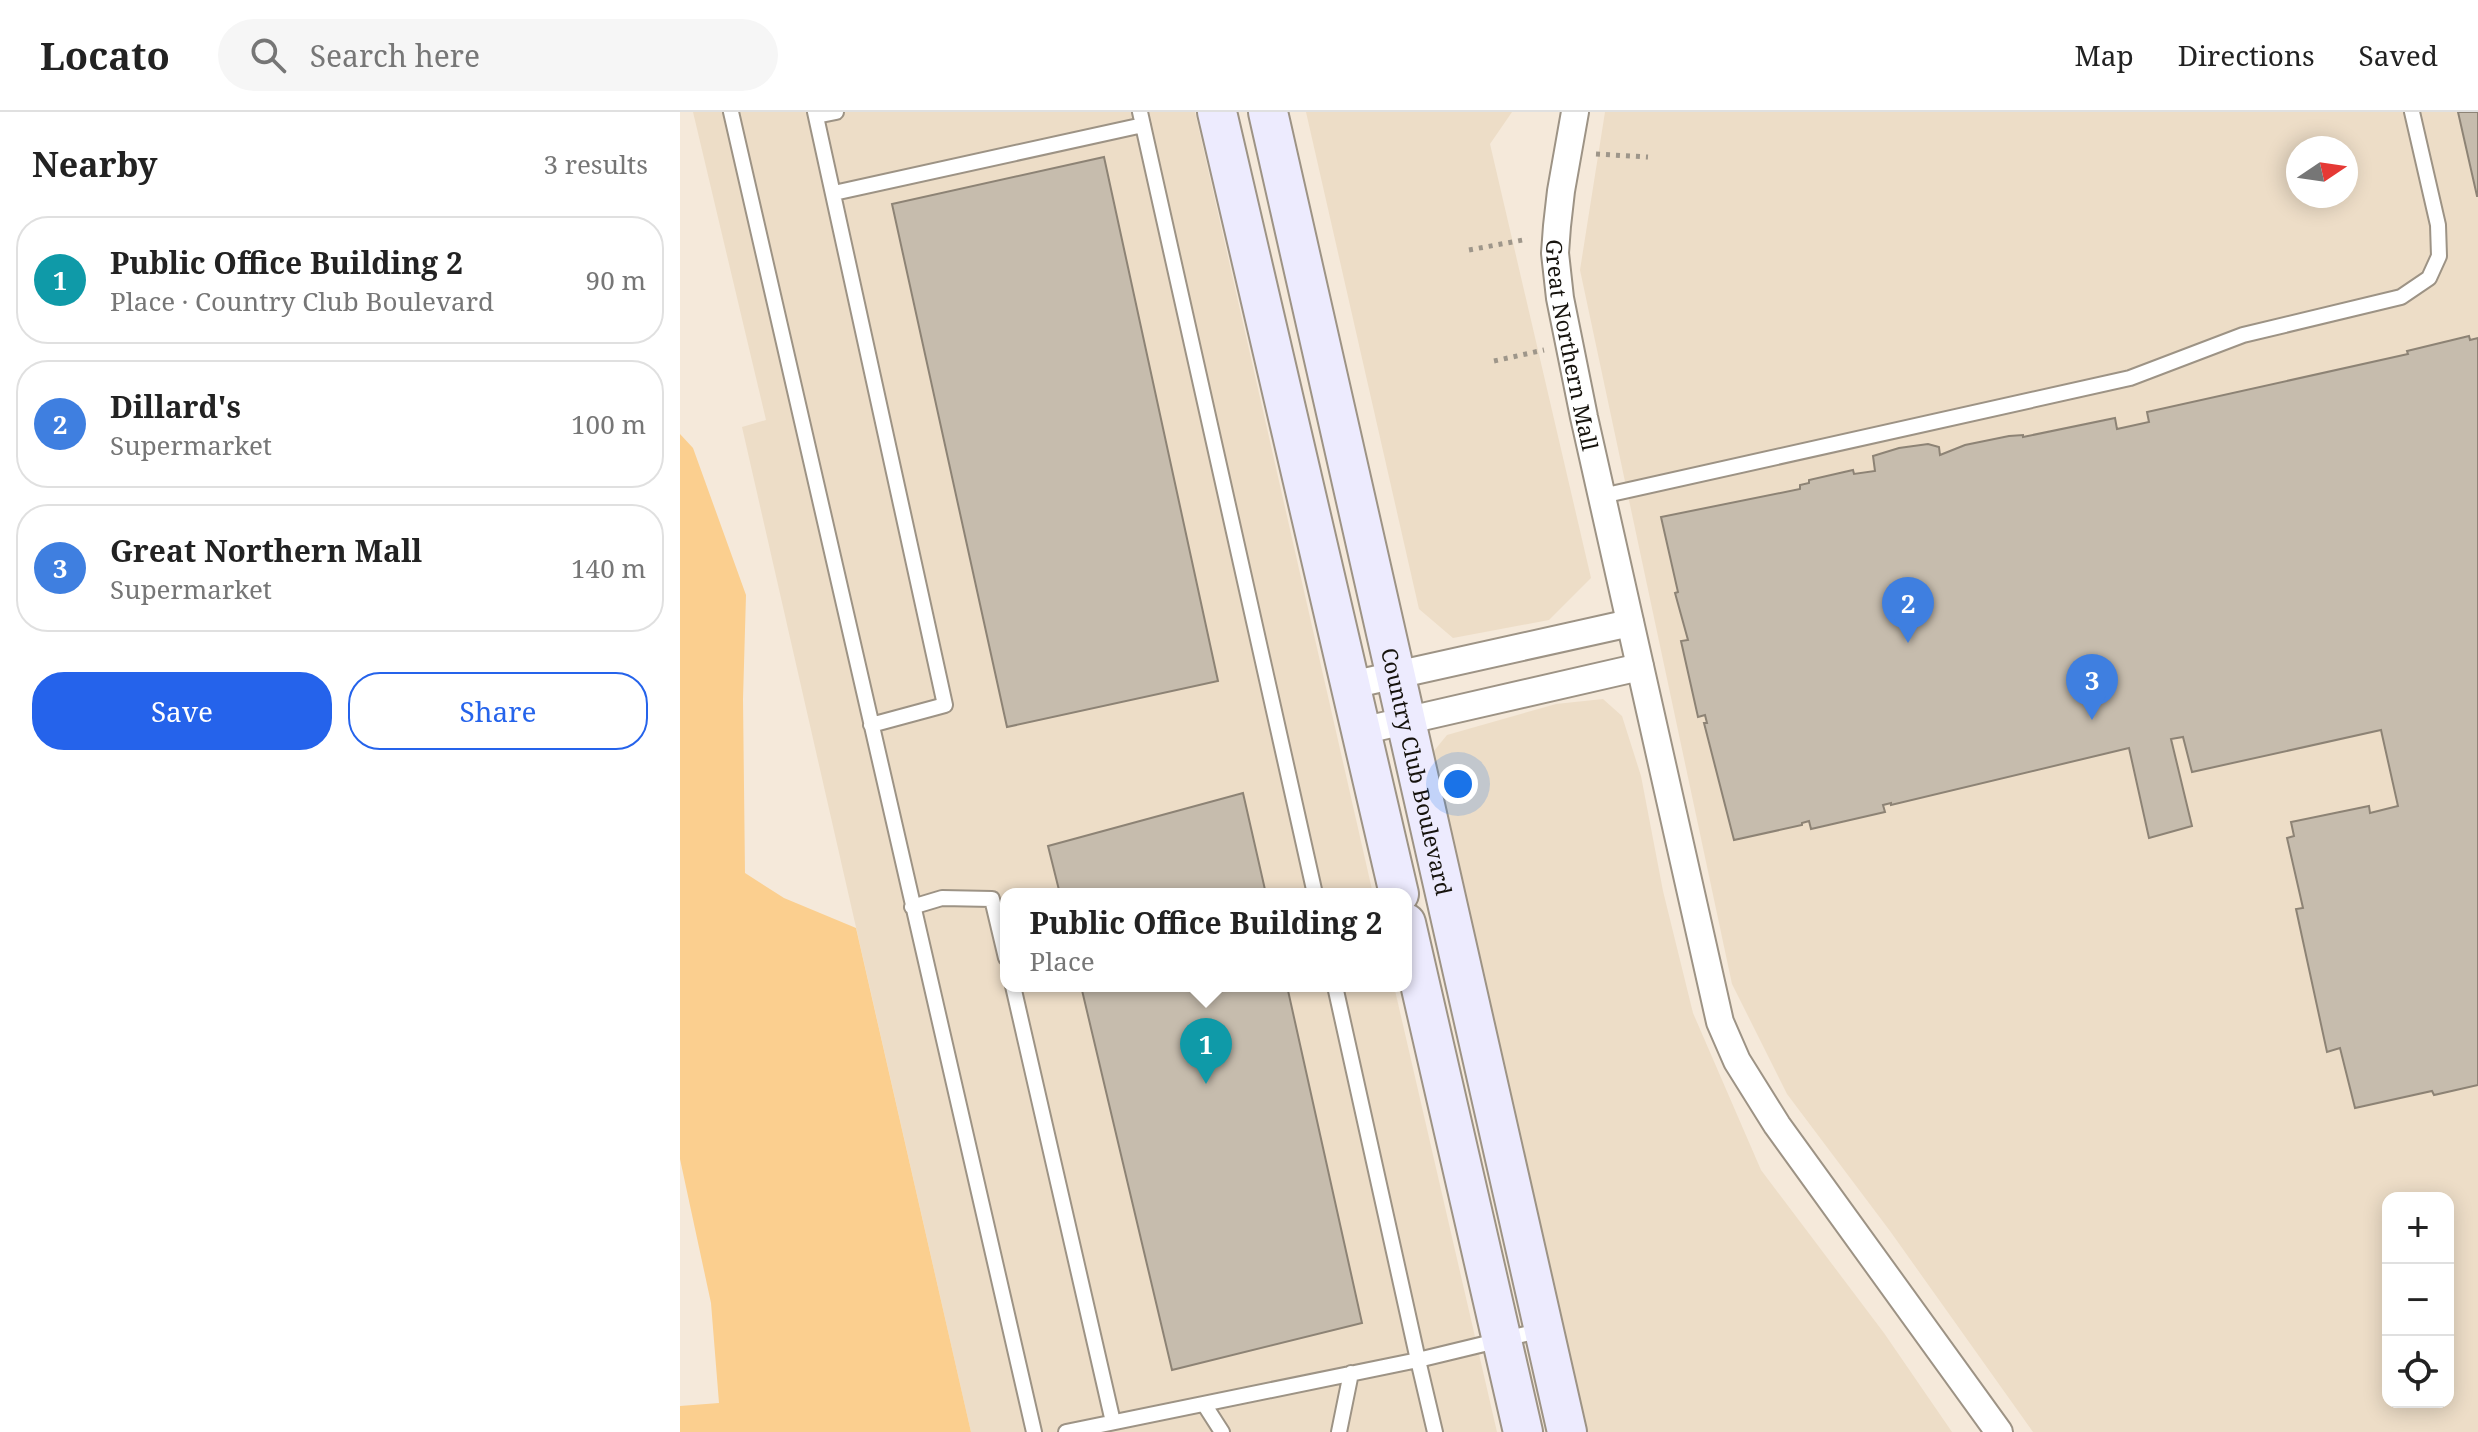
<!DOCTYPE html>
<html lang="en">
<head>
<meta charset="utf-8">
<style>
  :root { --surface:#fff; --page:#f6f6f6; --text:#222; --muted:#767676; --line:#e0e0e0; --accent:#2563eb }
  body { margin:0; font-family:"Noto Serif",serif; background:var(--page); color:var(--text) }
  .controls { position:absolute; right:24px; bottom:24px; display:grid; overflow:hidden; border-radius:16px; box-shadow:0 4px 20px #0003 }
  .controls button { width:72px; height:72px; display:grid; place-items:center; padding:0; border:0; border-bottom:2px solid var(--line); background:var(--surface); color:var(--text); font:40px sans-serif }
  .compass { position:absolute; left:1606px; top:24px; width:72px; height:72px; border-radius:50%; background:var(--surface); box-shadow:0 4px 20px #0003; rotate:77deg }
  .you { position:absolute; left:778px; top:672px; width:28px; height:28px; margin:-20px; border:6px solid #fff; border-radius:50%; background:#1a73e8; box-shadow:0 0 0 12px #1a73e833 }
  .badge { display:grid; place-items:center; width:52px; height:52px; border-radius:50%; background:var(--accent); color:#fff; font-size:26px; font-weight:700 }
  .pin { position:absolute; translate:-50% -66px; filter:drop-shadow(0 2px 4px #0008) }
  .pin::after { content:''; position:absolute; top:42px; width:28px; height:24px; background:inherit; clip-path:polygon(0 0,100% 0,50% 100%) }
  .popup { position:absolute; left:320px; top:776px; width:412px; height:104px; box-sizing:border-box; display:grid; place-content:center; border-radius:16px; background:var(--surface); filter:drop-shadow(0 2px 6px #0005); font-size:26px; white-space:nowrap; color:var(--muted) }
  .popup b { font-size:30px; color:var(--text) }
  .popup::after { content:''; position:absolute; left:50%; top:100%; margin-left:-16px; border:16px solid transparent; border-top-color:var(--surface) }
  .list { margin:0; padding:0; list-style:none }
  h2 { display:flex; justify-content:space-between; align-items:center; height:104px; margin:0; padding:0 32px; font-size:34px }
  h2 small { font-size:26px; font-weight:400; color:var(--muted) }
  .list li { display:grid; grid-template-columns:52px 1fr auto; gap:24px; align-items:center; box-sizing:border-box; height:128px; margin:0 16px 16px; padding:0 16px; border:2px solid var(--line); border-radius:32px }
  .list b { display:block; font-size:30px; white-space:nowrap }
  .list p { margin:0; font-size:26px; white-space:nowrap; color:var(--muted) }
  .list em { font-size:26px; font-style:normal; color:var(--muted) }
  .actions { display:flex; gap:16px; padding:24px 32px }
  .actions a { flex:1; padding:18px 0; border:2px solid var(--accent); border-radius:32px; text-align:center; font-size:28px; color:var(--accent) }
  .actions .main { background:var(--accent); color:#fff }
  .icon { flex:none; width:44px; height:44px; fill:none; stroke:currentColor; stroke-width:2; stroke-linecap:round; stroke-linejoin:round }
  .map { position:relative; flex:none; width:1798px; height:1320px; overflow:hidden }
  header { display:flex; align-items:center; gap:48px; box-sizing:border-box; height:112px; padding:0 40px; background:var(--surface); border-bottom:2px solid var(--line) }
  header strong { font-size:38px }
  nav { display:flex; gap:44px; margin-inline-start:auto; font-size:28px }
  .search { width:560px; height:72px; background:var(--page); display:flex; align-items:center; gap:20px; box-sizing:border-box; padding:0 28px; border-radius:44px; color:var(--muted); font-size:30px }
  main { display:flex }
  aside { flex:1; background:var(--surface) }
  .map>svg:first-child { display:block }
  .built { fill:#edddc7; fill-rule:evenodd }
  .green { fill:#fbcf8f }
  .building { fill:#c6bcad; stroke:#8d8375; stroke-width:2 }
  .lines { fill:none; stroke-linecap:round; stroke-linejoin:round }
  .lane-casing { stroke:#9d9385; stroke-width:18 }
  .street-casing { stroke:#9d9385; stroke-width:30 }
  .secondary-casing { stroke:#9d9385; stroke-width:42 }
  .path { stroke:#9e968a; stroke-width:5; stroke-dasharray:4 6; stroke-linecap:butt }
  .lane { stroke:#fff; stroke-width:14 }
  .street { stroke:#fff; stroke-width:26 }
  .secondary { stroke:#edebfe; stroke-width:38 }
  .labels { text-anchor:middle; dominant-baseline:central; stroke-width:6; stroke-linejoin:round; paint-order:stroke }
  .street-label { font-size:22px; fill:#16130d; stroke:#fff }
</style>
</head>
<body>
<header>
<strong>Locato</strong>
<div class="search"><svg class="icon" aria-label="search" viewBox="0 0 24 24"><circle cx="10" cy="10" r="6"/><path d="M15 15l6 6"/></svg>Search here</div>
<nav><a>Map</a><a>Directions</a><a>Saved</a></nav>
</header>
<main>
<aside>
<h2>Nearby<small>3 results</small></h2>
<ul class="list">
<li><span class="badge" style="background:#0f9aa8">1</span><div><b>Public Office Building 2</b><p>Place · Country Club Boulevard</p></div><em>90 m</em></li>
<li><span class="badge" style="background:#3f7fe0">2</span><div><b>Dillard's</b><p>Supermarket</p></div><em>100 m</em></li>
<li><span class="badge" style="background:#3f7fe0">3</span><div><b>Great Northern Mall</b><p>Supermarket</p></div><em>140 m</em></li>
</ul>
<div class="actions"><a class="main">Save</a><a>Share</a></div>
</aside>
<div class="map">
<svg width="1798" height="1320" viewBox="0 0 1798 1320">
  <rect width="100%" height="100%" fill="#f5e9da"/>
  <path class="built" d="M13 0H515L693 782H326V874H714L817 1320H291L62 315 86 308Z
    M626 0H832L810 32 911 466 869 508 773 526 739 497Z
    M925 0H1798V1320H1353L1210 1119 1107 982 1052 872 900 158ZM1618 36H1666V84H1618ZM1708 1086H1768V1290H1708Z
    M923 587 942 604 961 664 983 779 1013 901 1081 1058 1204 1221 1272 1320H899L749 645 767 623 876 592Z"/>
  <path class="green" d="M0 322 13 336 66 483 63 587 65 761 104 786 176 816 291 1320H0V1294L39 1291 31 1191 0 1047Z"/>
  <path class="building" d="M1778 0H1798V84H1797Z
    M424 45 538 569 327 615 212 92Z
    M1789 224 1790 228 1798 226V973L1754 983 1752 979 1675 996 1660 936 1647 940 1616 797 1623 796 1607 726 1614 724 1611 710 1689 694 1690 701 1718 694 1701 618 1512 660 1503 625 1491 627 1512 714 1469 726 1449 636 1211 693V691L1203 693 1205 700 1131 717 1129 709 1122 711V713L1054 728 1024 611H1027L1025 603 1018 605 1001 529 1008 528 995 481 998 480 981 405 1120 377V373L1129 371V368L1173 358 1174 362 1195 359 1193 344 1219 336 1248 332 1259 335 1260 343 1285 333 1329 324 1343 323V325L1435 306 1437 317 1469 310 1467 300 1728 242 1727 239Z
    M563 681 586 782H380L368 734Z
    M401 874H607L682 1211 492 1258Z"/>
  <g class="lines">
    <defs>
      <path id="lane" d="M51 0 354 1320
        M135 0 265 593 191 613
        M460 0 635 782
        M136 4 156 0
        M154 81 463 13
        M922 384 1450 266 1563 223 1721 185 1749 166 1759 144 1758 113 1732 0
        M232 795 262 786 312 787 326 846
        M333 874 433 1310
        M524 1292 542 1320
        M386 1320 738 1248 655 874
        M659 1320 671 1261
        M755 1320 738 1248 862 1218"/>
      <g id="street">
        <path id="s1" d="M895 0 881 79 877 114 875 141 880 186 904 305 1040 910 1057 949 1097 1013 1319 1320"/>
        <path d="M671 573 950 511"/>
        <path d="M681 619 960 555"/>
      </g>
      <g id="secondary">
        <path d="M537 0 719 782"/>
        <path id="s2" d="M588 0 887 1320"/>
        <path d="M726 811 843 1320"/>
      </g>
    </defs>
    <use href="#lane" class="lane-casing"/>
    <use href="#street" class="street-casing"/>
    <use href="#secondary" class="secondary-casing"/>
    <path class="path" d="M916 42 968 45
      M789 138 848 127
      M814 249 864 238"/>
    <use href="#lane" class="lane"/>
    <use href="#street" class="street"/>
    <use href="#secondary" class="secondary"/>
  </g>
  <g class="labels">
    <g class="street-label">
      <text stroke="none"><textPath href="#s1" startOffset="236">Great Northern Mall</textPath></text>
      <text stroke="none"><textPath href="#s2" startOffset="676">Country Club Boulevard</textPath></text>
    </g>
  </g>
</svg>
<div class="controls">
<button>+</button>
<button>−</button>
<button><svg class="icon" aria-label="locate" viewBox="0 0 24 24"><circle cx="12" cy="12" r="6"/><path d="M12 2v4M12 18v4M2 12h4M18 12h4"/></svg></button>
</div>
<svg class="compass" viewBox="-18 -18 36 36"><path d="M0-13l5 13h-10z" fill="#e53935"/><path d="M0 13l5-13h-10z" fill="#767676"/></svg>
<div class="you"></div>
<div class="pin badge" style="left:526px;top:972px;background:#0f9aa8">1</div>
<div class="popup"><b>Public Office Building 2</b>Place</div>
<div class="pin badge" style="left:1228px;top:531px;background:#3f7fe0">2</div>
<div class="pin badge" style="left:1412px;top:608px;background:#3f7fe0">3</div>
</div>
</main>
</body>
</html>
